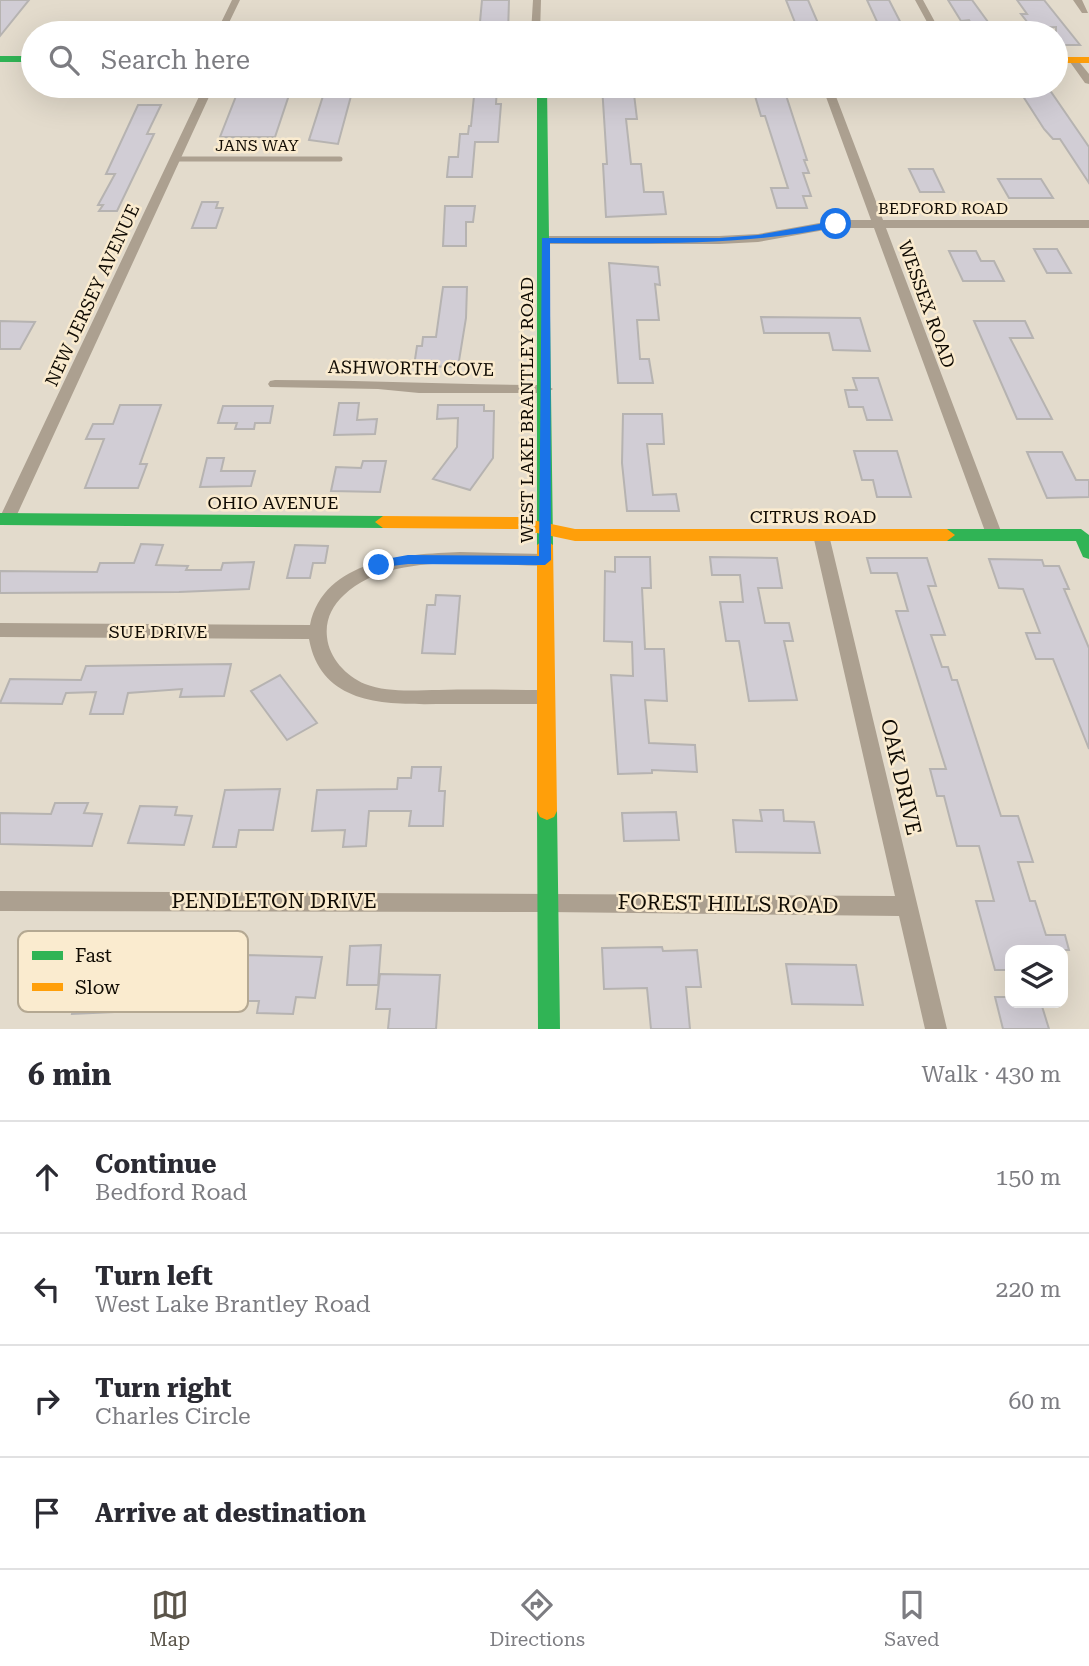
<!DOCTYPE html>
<html lang="en">
<head>
<meta charset="utf-8">
<style>
  :root { --surface:#fff; --page:#f2f2f3; --text:#2b2b33; --muted:#7c7c81; --line:#e1e1e2; --accent:#5a5449 }
  body { margin:0; font-family:"Roboto Serif",serif; background:var(--page); color:var(--text) }
  .controls { position:absolute; right:21px; bottom:21px; display:grid; overflow:hidden; border-radius:14px; box-shadow:0 7px 28px #0002 }
  .controls button { width:63px; height:63px; display:grid; place-items:center; padding:0; border:0; border-bottom:2px solid var(--line); background:var(--surface); color:var(--text); font:35px sans-serif }
  .stop { position:absolute; width:21px; height:21px; margin:-16px; border:5px solid #1a73e8; border-radius:50%; background:#fff }
  .stop.end { background:#1a73e8; border-color:#fff; box-shadow:0 2px 7px #0008 }
  .list { margin:0; padding:0; list-style:none }
  h2 { display:flex; justify-content:space-between; align-items:center; height:91px; margin:0; padding:0 28px; font-size:30px }
  h2 small { font-size:23px; font-weight:400; color:var(--muted) }
  .list li { display:grid; grid-template-columns:46px 1fr auto; gap:21px; align-items:center; box-sizing:border-box; height:112px; padding:0 28px; border-top:2px solid var(--line) }
  .list b { display:block; font-size:26px; white-space:nowrap }
  .list p { margin:0; font-size:23px; white-space:nowrap; color:var(--muted) }
  .list em { font-size:23px; font-style:normal; color:var(--muted) }
  .icon { flex:none; width:38px; height:38px; fill:none; stroke:currentColor; stroke-width:2; stroke-linecap:round; stroke-linejoin:round }
  .map { position:relative; flex:none; width:1089px; height:1029px; overflow:hidden }
  .search { position:absolute; background:var(--surface); box-shadow:0 7px 28px #0002; left:21px; right:21px; top:21px; height:77px; display:flex; align-items:center; gap:18px; box-sizing:border-box; padding:0 24px; border-radius:38px; color:var(--muted); font-size:26px }
  .sheet { height:539px; background:var(--surface) }
  nav { display:flex; justify-content:space-around; align-items:center; box-sizing:border-box; height:98px; border-top:2px solid var(--line); background:var(--surface); font-size:19px; color:var(--muted) }
  nav a { display:grid; justify-items:center; gap:4px }
  nav .on { color:var(--accent) }
  .map>svg:first-child { display:block }
  .building { fill:#d1cdd5; stroke:#b6b3b1; stroke-width:2 }
  .lines { fill:none; stroke-linecap:round; stroke-linejoin:round }
  .lane { stroke:#aca090; stroke-width:5 }
  .street { fill:#aca090; fill-rule:evenodd }
  .fast { fill:#30b455; fill-rule:evenodd }
  .slow { fill:#ff9f0a; fill-rule:evenodd }
  .route { fill:#1a73e8 }
  .labels { text-anchor:middle; dominant-baseline:central; stroke-width:5; stroke-linejoin:round; paint-order:stroke }
  .far-street-label { font-size:16px; fill:#100b03; stroke:#faebcf }
  .street-label { font-size:18px; fill:#100b03; stroke:#faebcf }
  .near-street-label { font-size:21px; fill:#100b03; stroke:#faebcf }
  .key { fill:#faebcf; stroke:#b4a892; stroke-width:2 }
  .key-label { font-size:19px; fill:#100b03 }
</style>
</head>
<body>
<div class="map">
<svg width="1089" height="1029" viewBox="0 0 1089 1029">
  <rect width="100%" height="100%" fill="#e3dbcc"/>
  <path class="building" d="M0 0H29L0 36Z
    M482 0H509L508 33H479Z
    M786 0H808L821 30H798Z
    M867 0H889L906 33H887L883 26H879Z
    M948 0H972L996 33H977L969 20 961 21Z
    M1017 0H1044L1080 45H1056V27L1032 28 1021 14H1027Z
    M240 86H275L271 95H289L275 137H220Z
    M475 86H497L496 104H501L498 142H475L472 177H447L449 157H458L460 134H468L469 126H471Z
    M602 86H633L637 119H626L631 164H641L644 192H663L666 214 606 217 603 164H607Z
    M752 86H783L807 160H804L809 173H803L811 196H803L807 208H777L771 188H788L765 116H761Z
    M1024 86H1047L1089 147V183L1060 139H1053L1044 129 1019 90H1027Z
    M323 96H351L338 144 309 140Z
    M138 105H161L147 134H154L117 211H99L103 205H98L115 174H106Z
    M909 169H933L944 192H920Z
    M998 179H1041L1053 198H1009Z
    M202 202H218L216 208H223L216 228H192Z
    M445 206H475L473 222H466V246H443Z
    M1034 249H1057L1071 273H1047Z
    M949 251H976L981 261H994L1004 281H963Z
    M609 263 658 267 660 285 655 284 659 320H637L640 359H649L653 383H618Z
    M443 287H467L466 318 458 367 414 366 417 346H422L423 337H436Z
    M761 317 860 318 870 351 833 350 829 333H764Z
    M0 321 35 322 20 349H0Z
    M974 321H1025L1033 338H1010L1052 419H1017Z
    M853 378H878L892 420H867L863 407H849L845 390H857Z
    M339 403H359L357 420 377 419 375 434 334 435Z
    M120 405H161L140 464H147L138 488H85L104 439H86L93 424H113Z
    M438 405H484V411H494L493 458 470 490 433 479 457 447 458 418 437 419Z
    M223 406H273L270 423H255L254 429H235L237 423H218Z
    M623 414H662L664 444H647L653 495 676 494 679 511H627L622 463Z
    M854 451H897L911 497H877L873 480H862Z
    M1027 452H1062L1076 480H1089V497L1047 498Z
    M207 458H224L221 471H255L251 486 200 487Z
    M363 461H386L380 492 331 491 336 467 361 468Z
    M141 544 163 545 156 565 188 566 186 570H221L223 563 254 562 249 589 179 592 0 593V571L97 572 100 563H134Z
    M295 545 328 546 325 563H313L310 578H287Z
    M615 557H650L651 588H642L645 649H664L667 701 645 700 649 743 695 745 697 772 652 770V773L618 774 611 675 633 676 632 642 604 641 605 571 615 572Z
    M710 557 777 558 782 588H758L765 623H789L793 641H784L797 700 749 701 739 641H726L720 602H743L740 575H712Z
    M867 558H927L936 586H928L945 635H931L942 667H948L952 680H957L1001 816H1018L1033 862H1018L1030 901H1035L1046 935H1065L1069 950H1010V970H995L976 901H994L979 846H957L944 796H937L930 769H946L896 611H908L897 573H871Z
    M989 559 1042 560 1044 566H1059L1069 589H1064L1089 648V749L1053 659H1036L1026 633H1040L1023 589 999 588Z
    M436 595 460 596 455 654 422 653 427 605H435Z
    M231 664 224 696 180 697 182 689 128 693 123 714H90L96 692 66 693 62 704 0 703 10 679 81 680 86 666Z
    M280 675 317 723 287 740 251 691Z
    M412 767H441L439 791H445L443 826H409L411 811H369L366 846 343 847 345 830 312 831 317 790 397 789 398 778H411Z
    M280 789 273 830H239L236 847H213L225 790Z
    M55 803H88L84 813 102 814 92 846 0 844V813L51 814Z
    M140 806 177 807 175 815 192 816 184 845 128 843Z
    M760 810H783L784 821 814 822 820 853 736 852 733 820 762 821Z
    M676 812 679 840 624 841 622 813Z
    M381 945 378 985H347L350 946Z
    M662 947 663 951 697 950 701 987H686L690 1029H651L647 988 604 989 602 948Z
    M243 955 322 957 315 998 296 997 293 1014 257 1013 259 1001H234Z
    M141 957H215L208 996H177L178 990 152 991 153 988 120 989 114 1012 72 1014 85 959Z
    M786 964 856 965 863 1005 792 1004Z
    M380 974 440 975 436 1029H388L390 1009H376Z
    M995 997H1010V1003H1041L1049 1029H1003Z"/>
  <g class="lines">
    <path class="lane" d="M368 95 370 86
      M174 159H340"/>
    <path class="street" d="M232 0H240L224 33H216Z
      M533 0H541L540 33H531Z
      M915 0H923L941 33H933Z
      M1073 0H1082L1088 13H1082Z
      M1070 58H1076L1089 74V84L1085 83 1070 62Z
      M204 86H214L15 519 13 523H1L0 517Z
      M822 86H832L883 220H1089V228H886L1002 534 1000 538H988L986 534 874 228H836L758 242 719 244H545L539 240 545 236H719L758 234 836 220H871Z
      M275 380C366 380 455 385 546 385L553 389 546 393H419L378 389 270 387 268 384 270 381Z
      M821 529 829 535 947 1029H925L899 916 549 912 0 911V891L895 896 813 535Z
      M460 552 545 554 551 556 553 560 551 564 545 566C486 565 390 551 344 595 332 606 325 620 327 637 329 658 346 676 365 684 388 693 416 690 439 690 475 689 510 690 546 690L552 692 555 697 552 702 546 704C514 704 482 704 449 704 394 704 322 710 309 639L0 637V623L310 625C324 559 405 554 460 552Z"/>
    <path class="fast" d="M0 56H33V62H0Z
      M537 86H547L553 545 545 551 537 545Z
      M0 513 383 516 391 522 383 528 0 525Z
      M947 529H1081L1089 535V559L1083 557 1076 541H947L939 535Z
      M547 802 554 805 557 811 560 1029H538L537 811 540 805Z"/>
    <path class="slow" d="M1056 57H1089V63H1056Z
      M383 516 518 517 575 529H947L955 535 947 541H575L518 529 383 528 375 522Z
      M545 539 553 545 557 811 554 817 547 820 540 817 537 811V545Z"/>
  </g>
  <path class="route" d="M836 221 839 226C743 247 647 243 550 243L551 560 545 565 408 564 375 568V561L408 555 539 556 542 238H719L758 235Z"/>
  <g class="labels">
    <g class="far-street-label">
      <text x="257" y="145">JANS WAY</text>
      <text x="943" y="208">BEDFORD ROAD</text>
    </g>
    <g class="street-label">
      <text transform="translate(92 295) rotate(-65)">NEW JERSEY AVENUE</text>
      <text transform="translate(927 304) rotate(70)">WESSEX ROAD</text>
      <text transform="translate(411 368) rotate(1)">ASHWORTH COVE</text>
      <text transform="translate(526 410) rotate(-90)">WEST LAKE BRANTLEY ROAD</text>
      <text x="273" y="502">OHIO AVENUE</text>
      <text x="813" y="516">CITRUS ROAD</text>
      <text x="158" y="631">SUE DRIVE</text>
    </g>
    <g class="near-street-label">
      <text transform="translate(901 777) rotate(77)">OAK DRIVE</text>
      <text x="274" y="901">PENDLETON DRIVE</text>
      <text transform="translate(728 904) rotate(1)">FOREST HILLS ROAD</text>
    </g>
  </g>
  <rect x="18" y="931" width="230" height="81" rx="10" class="key"/>
  <rect x="32" y="951" width="31" height="9" fill="#30b455"/>
  <rect x="32" y="983" width="31" height="8" fill="#ff9f0a"/>
  <g class="key-label">
    <text x="75" y="962">Fast</text>
    <text x="75" y="994">Slow</text>
  </g>
</svg>
<div class="controls">
<button><svg class="icon" aria-label="layers" viewBox="0 0 24 24"><path d="M12 4l9 5-9 5-9-5zM3 14l9 5 9-5"/></svg></button>
</div>
<div class="stop" style="left:836px;top:224px"></div>
<div class="stop end" style="left:379px;top:565px"></div>
<div class="search"><svg class="icon" aria-label="search" viewBox="0 0 24 24"><circle cx="10" cy="10" r="6"/><path d="M15 15l6 6"/></svg>Search here</div>
</div>
<section class="sheet">
<h2>6 min<small>Walk · 430 m</small></h2>
<ul class="list">
<li><svg class="icon" aria-label="ahead" viewBox="0 0 24 24"><path d="M12 20V5M6 11l6-6 6 6"/></svg><div><b>Continue</b><p>Bedford Road</p></div><em>150 m</em></li>
<li><svg class="icon" aria-label="left" viewBox="0 0 24 24"><path d="M17 20v-9H6M10 6l-5 5 5 5"/></svg><div><b>Turn left</b><p>West Lake Brantley Road</p></div><em>220 m</em></li>
<li><svg class="icon" aria-label="right" viewBox="0 0 24 24"><path d="M7 20v-9h11M14 6l5 5-5 5"/></svg><div><b>Turn right</b><p>Charles Circle</p></div><em>60 m</em></li>
<li><svg class="icon" aria-label="arrive" viewBox="0 0 24 24"><path d="M6 21V4h12l-3 4 3 4H6"/></svg><div><b>Arrive at destination</b></div></li>
</ul>
</section>
<nav>
<a class="on"><svg class="icon" aria-label="map" viewBox="0 0 24 24"><path d="M3 6l6-2 6 2 6-2v14l-6 2-6-2-6 2zM9 4v14M15 6v14"/></svg>Map</a>
<a><svg class="icon" aria-label="directions" viewBox="0 0 24 24"><path d="M12 3l9 9-9 9-9-9zM9 14v-3h6M13 9l2 2-2 2"/></svg>Directions</a>
<a><svg class="icon" aria-label="saved" viewBox="0 0 24 24"><path d="M7 4h10v16l-5-4-5 4z"/></svg>Saved</a>
</nav>
</body>
</html>
